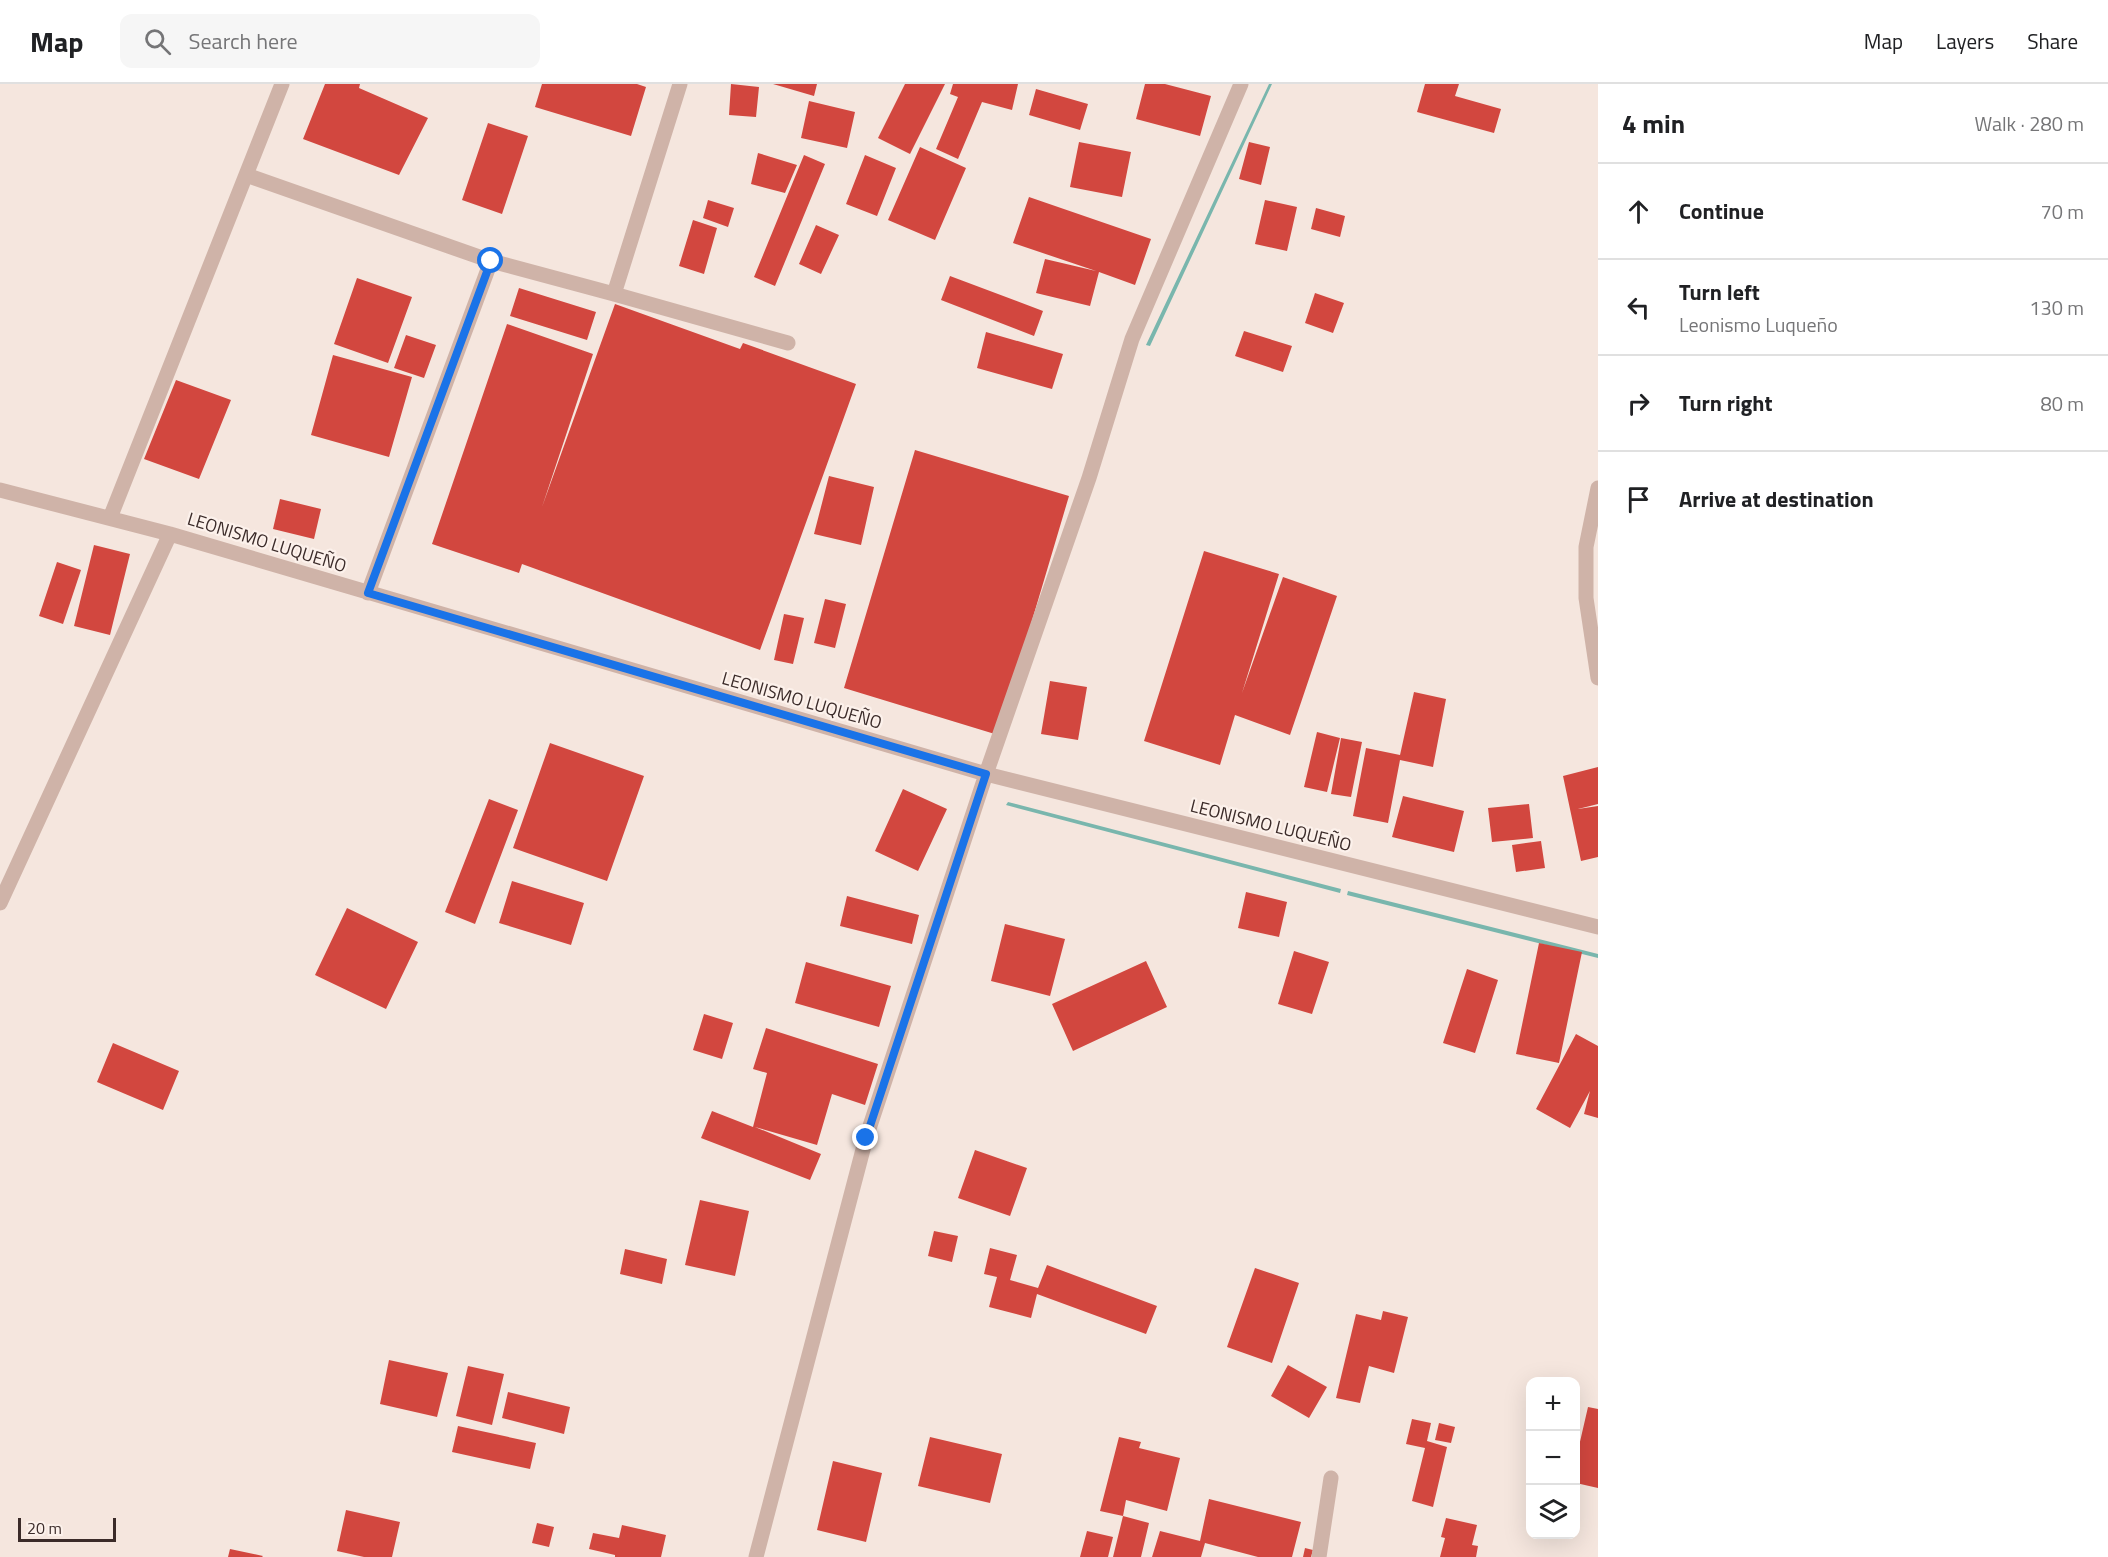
<!DOCTYPE html>
<html lang="en">
<head>
<meta charset="utf-8">
<style>
  :root { --surface:#fff; --page:#f6f6f6; --text:#202124; --muted:#757577; --line:#e0e0e0 }
  body { margin:0; font-family:"Titillium Web",sans-serif; background:var(--page); color:var(--text) }
  .controls { position:absolute; right:18px; bottom:18px; display:grid; overflow:hidden; border-radius:12px; box-shadow:0 6px 24px #0002 }
  .controls button { width:54px; height:54px; display:grid; place-items:center; padding:0; border:0; border-bottom:2px solid var(--line); background:var(--surface); color:var(--text); font:30px sans-serif }
  .scale { position:absolute; left:18px; bottom:15px; width:98px; box-sizing:border-box; padding-left:6px; border:3px solid #3b2b29; border-top:0; font-size:16px; line-height:21px; white-space:nowrap; color:#3b2b29; -webkit-text-stroke:4px #fcf1eb; paint-order:stroke }
  .stop { position:absolute; width:18px; height:18px; margin:-14px; border:4px solid #1a73e8; border-radius:50%; background:#fff }
  .stop.end { background:#1a73e8; border-color:#fff; box-shadow:0 2px 6px #0008 }
  .list { margin:0; padding:0; list-style:none }
  h2 { display:flex; justify-content:space-between; align-items:center; height:78px; margin:0; padding:0 24px; font-size:26px }
  h2 small { font-size:20px; font-weight:400; color:var(--muted) }
  .list li { display:grid; grid-template-columns:39px 1fr auto; gap:18px; align-items:center; box-sizing:border-box; height:96px; padding:0 24px; border-top:2px solid var(--line) }
  .list b { display:block; font-size:22px; white-space:nowrap }
  .list p { margin:0; font-size:20px; white-space:nowrap; color:var(--muted) }
  .list em { font-size:20px; font-style:normal; color:var(--muted) }
  .icon { flex:none; width:33px; height:33px; fill:none; stroke:currentColor; stroke-width:2; stroke-linecap:round; stroke-linejoin:round }
  .map { position:relative; flex:none; width:1598px; height:1473px; overflow:hidden }
  header { display:flex; align-items:center; gap:36px; box-sizing:border-box; height:84px; padding:0 30px; background:var(--surface); border-bottom:2px solid var(--line) }
  header strong { font-size:28px }
  nav { display:flex; gap:33px; margin-inline-start:auto; font-size:21px }
  .search { width:420px; height:54px; background:var(--page); display:flex; align-items:center; gap:15px; box-sizing:border-box; padding:0 21px; border-radius:12px; color:var(--muted); font-size:22px }
  main { display:flex }
  aside { flex:1; background:var(--surface) }
  .map>svg:first-child { display:block }
  .water { fill:#79b6ad }
  .building { fill:#d2473f }
  .lines { fill:none; stroke-linecap:round; stroke-linejoin:round }
  .minor { stroke:#cfb3a8; stroke-width:15 }
  .route { stroke:#1a73e8; stroke-width:8 }
  .labels { text-anchor:middle; dominant-baseline:central; stroke-width:4.5; stroke-linejoin:round; paint-order:stroke }
  .street-label { font-size:18px; fill:#3b2b29; stroke:#fcf1eb }
</style>
</head>
<body>
<header>
<strong>Map</strong>
<div class="search"><svg class="icon" aria-label="search" viewBox="0 0 24 24"><circle cx="10" cy="10" r="6"/><path d="M15 15l6 6"/></svg>Search here</div>
<nav><a>Map</a><a>Layers</a><a>Share</a></nav>
</header>
<main>
<div class="map">
<svg width="1598" height="1473" viewBox="0 0 1598 1473">
  <rect width="100%" height="100%" fill="#f5e6de"/>
  <path class="water" d="M1269 0H1272L1150 262 1146 261Z
    M1008 718 1341 805 1340 809 1006 721Z
    M1348 807 1598 870V874L1347 811Z"/>
  <path class="building" d="M325 0H360L359 4 428 34 399 91 303 55Z
    M542 0H637L646 3 631 52 535 23Z
    M731 0 759 3 756 33 729 31Z
    M773 0H817L814 12Z
    M905 0H945L910 70 878 54Z
    M953 0H1018L1012 26 982 18 958 75 936 65 958 13 950 10Z
    M1145 0H1165L1211 12 1200 52 1136 35Z
    M1425 0H1459L1455 12 1501 25 1494 49 1417 28Z
    M1036 5 1088 20 1080 46 1029 31Z
    M809 17 855 28 847 64 801 54Z
    M488 39 528 52 502 130 462 116Z
    M1079 58 1131 68 1122 113 1070 103Z
    M1249 58 1270 63 1261 101 1239 95Z
    M920 63 966 84 935 156 888 136Z
    M758 69 797 81 785 109 751 100Z
    M804 71 825 80 775 202 754 193Z
    M865 71 896 84 877 132 846 120Z
    M1029 113 1151 155 1135 201 1099 188 1090 222 1036 209 1045 175 1096 187 1013 159Z
    M708 116 734 124 728 143 703 134Z
    M1265 116 1297 123 1287 167 1255 160Z
    M1316 124 1345 132 1340 153 1311 145Z
    M693 136 717 144 704 190 679 182Z
    M816 141 839 151 821 190 799 180Z
    M950 192 1043 227 1034 252 941 216Z
    M357 194 412 213 388 279 334 260Z
    M519 204 596 228 587 256 510 232Z
    M1315 209 1344 219 1333 249 1305 239Z
    M615 220 740 265 743 259 856 300 760 566 522 480 519 489 432 460 507 240 593 270 542 423Z
    M1244 247 1292 262 1283 288 1235 272Z
    M986 248 1063 270 1052 305 977 284Z
    M406 251 436 261 424 294 394 284Z
    M333 271 412 293 389 373 311 351Z
    M176 296 231 316 199 395 144 375Z
    M915 366 1069 412 998 651 844 604Z
    M829 392 874 403 861 461 814 450Z
    M280 415 321 425 314 455 273 445Z
    M94 461 130 470 110 551 74 542Z
    M1204 467 1279 490 1242 609 1283 493 1337 512 1290 651 1235 631 1220 681 1144 657Z
    M57 478 81 486 63 540 39 532Z
    M825 515 846 520 835 564 814 559Z
    M784 530 804 534 793 580 774 576Z
    M1050 597 1087 603 1078 656 1041 650Z
    M1414 608 1446 615 1433 683 1400 676 1388 739 1353 732 1366 664 1400 671Z
    M1317 648 1340 654 1327 708 1304 703Z
    M1341 654 1362 658 1351 713 1331 710Z
    M550 659 644 692 607 797 513 764Z
    M1598 683V720L1578 725 1598 722V773L1581 777 1563 692Z
    M903 705 947 725 918 787 875 767Z
    M1403 712 1464 727 1454 768 1392 753Z
    M489 715 518 726 475 840 445 828Z
    M1529 720 1533 754 1492 758 1488 724Z
    M1541 757 1545 784 1516 788 1512 761Z
    M512 797 584 819 571 861 499 839Z
    M1246 808 1287 818 1279 853 1238 844Z
    M847 812 919 831 912 860 840 842Z
    M347 824 418 858 386 925 315 891Z
    M1005 840 1065 855 1050 912 991 897Z
    M1539 859 1582 868 1559 979 1516 970Z
    M1294 867 1329 878 1312 930 1278 920Z
    M1146 877 1167 923 1073 967 1052 920Z
    M806 878 891 902 879 943 795 919Z
    M1467 885 1498 896 1475 969 1443 959Z
    M704 930 733 939 722 975 693 966Z
    M766 944 878 980 865 1021 832 1010 817 1061 755 1043 821 1070 810 1096 701 1054 712 1027 753 1043 767 989 753 985Z
    M1576 950 1598 962V1034L1584 1030 1590 1007 1570 1044 1536 1025Z
    M113 959 179 987 163 1026 97 998Z
    M975 1066 1027 1084 1010 1132 958 1114Z
    M700 1116 749 1127 735 1192 685 1181Z
    M934 1147 958 1152 952 1178 928 1172Z
    M990 1164 1017 1171 1010 1196 1038 1204 1047 1181 1157 1222 1146 1250 1037 1210 1031 1234 989 1223 997 1193 984 1190Z
    M625 1165 667 1175 662 1200 620 1190Z
    M1255 1184 1299 1199 1272 1279 1227 1263Z
    M1383 1227 1408 1233 1394 1289 1369 1282 1360 1319 1336 1314 1356 1230 1381 1236Z
    M389 1276 448 1289 437 1333 380 1320Z
    M1288 1281 1327 1303 1309 1334 1271 1312Z
    M468 1282 504 1290 492 1341 456 1332Z
    M508 1308 570 1323 564 1350 502 1334Z
    M1588 1323 1598 1325V1404L1576 1399V1375Z
    M1412 1335 1431 1339 1427 1357 1447 1363 1433 1423 1412 1417 1425 1364 1406 1360Z
    M1439 1339 1455 1343 1451 1359 1435 1356Z
    M458 1342 536 1359 530 1385 452 1368Z
    M930 1353 1002 1370 990 1419 918 1402Z
    M1119 1353 1141 1358 1139 1364 1180 1374 1167 1427 1126 1416 1123 1432 1149 1439 1141 1473H1113L1123 1432 1100 1427Z
    M833 1377 882 1389 866 1458 817 1446Z
    M1209 1415 1301 1438 1292 1473H1258L1205 1459 1201 1473H1152L1160 1447 1200 1457Z
    M346 1426 400 1438 392 1473H364L337 1467Z
    M1446 1434 1477 1441 1472 1461 1478 1462 1476 1473H1440L1445 1454 1441 1453Z
    M537 1439 554 1443 549 1463 532 1459Z
    M622 1441 666 1451 661 1473H615V1471L589 1465 593 1449 619 1454Z
    M1087 1447 1113 1453 1108 1473H1080Z
    M1305 1464 1313 1466 1311 1473H1303Z
    M230 1465 263 1472 262 1473H228Z"/>
  <g class="lines">
    <path class="minor" d="M246 91 491 177 614 210 788 259
      M614 210 680 0
      M1598 404 1586 463V514L1598 594
      M0 406 170 450 986 690 1598 843
      M110 434 282 0
      M368 509 491 177
      M0 819 170 450
      M756 1473 866 1054 986 690 1089 394 1132 255 1241 0
      M1319 1473 1331 1394"/>
  </g>
  <g class="lines">
    <path class="route" d="M491 177 368 509 986 690 866 1054"/>
  </g>
  <g class="labels">
    <g class="street-label">
      <text transform="translate(267 458) rotate(17)">LEONISMO LUQUEÑO</text>
      <text transform="translate(802 616) rotate(16)">LEONISMO LUQUEÑO</text>
      <text transform="translate(1271 741) rotate(14)">LEONISMO LUQUEÑO</text>
    </g>
  </g>
</svg>
<div class="controls">
<button>+</button>
<button>−</button>
<button><svg class="icon" aria-label="layers" viewBox="0 0 24 24"><path d="M12 4l9 5-9 5-9-5zM3 14l9 5 9-5"/></svg></button>
</div>
<div class="scale">20 m</div>
<div class="stop" style="left:491px;top:177px"></div>
<div class="stop end" style="left:866px;top:1054px"></div>
</div>
<aside>
<h2>4 min<small>Walk · 280 m</small></h2>
<ul class="list">
<li><svg class="icon" aria-label="ahead" viewBox="0 0 24 24"><path d="M12 20V5M6 11l6-6 6 6"/></svg><div><b>Continue</b></div><em>70 m</em></li>
<li><svg class="icon" aria-label="left" viewBox="0 0 24 24"><path d="M17 20v-9H6M10 6l-5 5 5 5"/></svg><div><b>Turn left</b><p>Leonismo Luqueño</p></div><em>130 m</em></li>
<li><svg class="icon" aria-label="right" viewBox="0 0 24 24"><path d="M7 20v-9h11M14 6l5 5-5 5"/></svg><div><b>Turn right</b></div><em>80 m</em></li>
<li><svg class="icon" aria-label="arrive" viewBox="0 0 24 24"><path d="M6 21V4h12l-3 4 3 4H6"/></svg><div><b>Arrive at destination</b></div></li>
</ul>
</aside>
</main>
</body>
</html>
